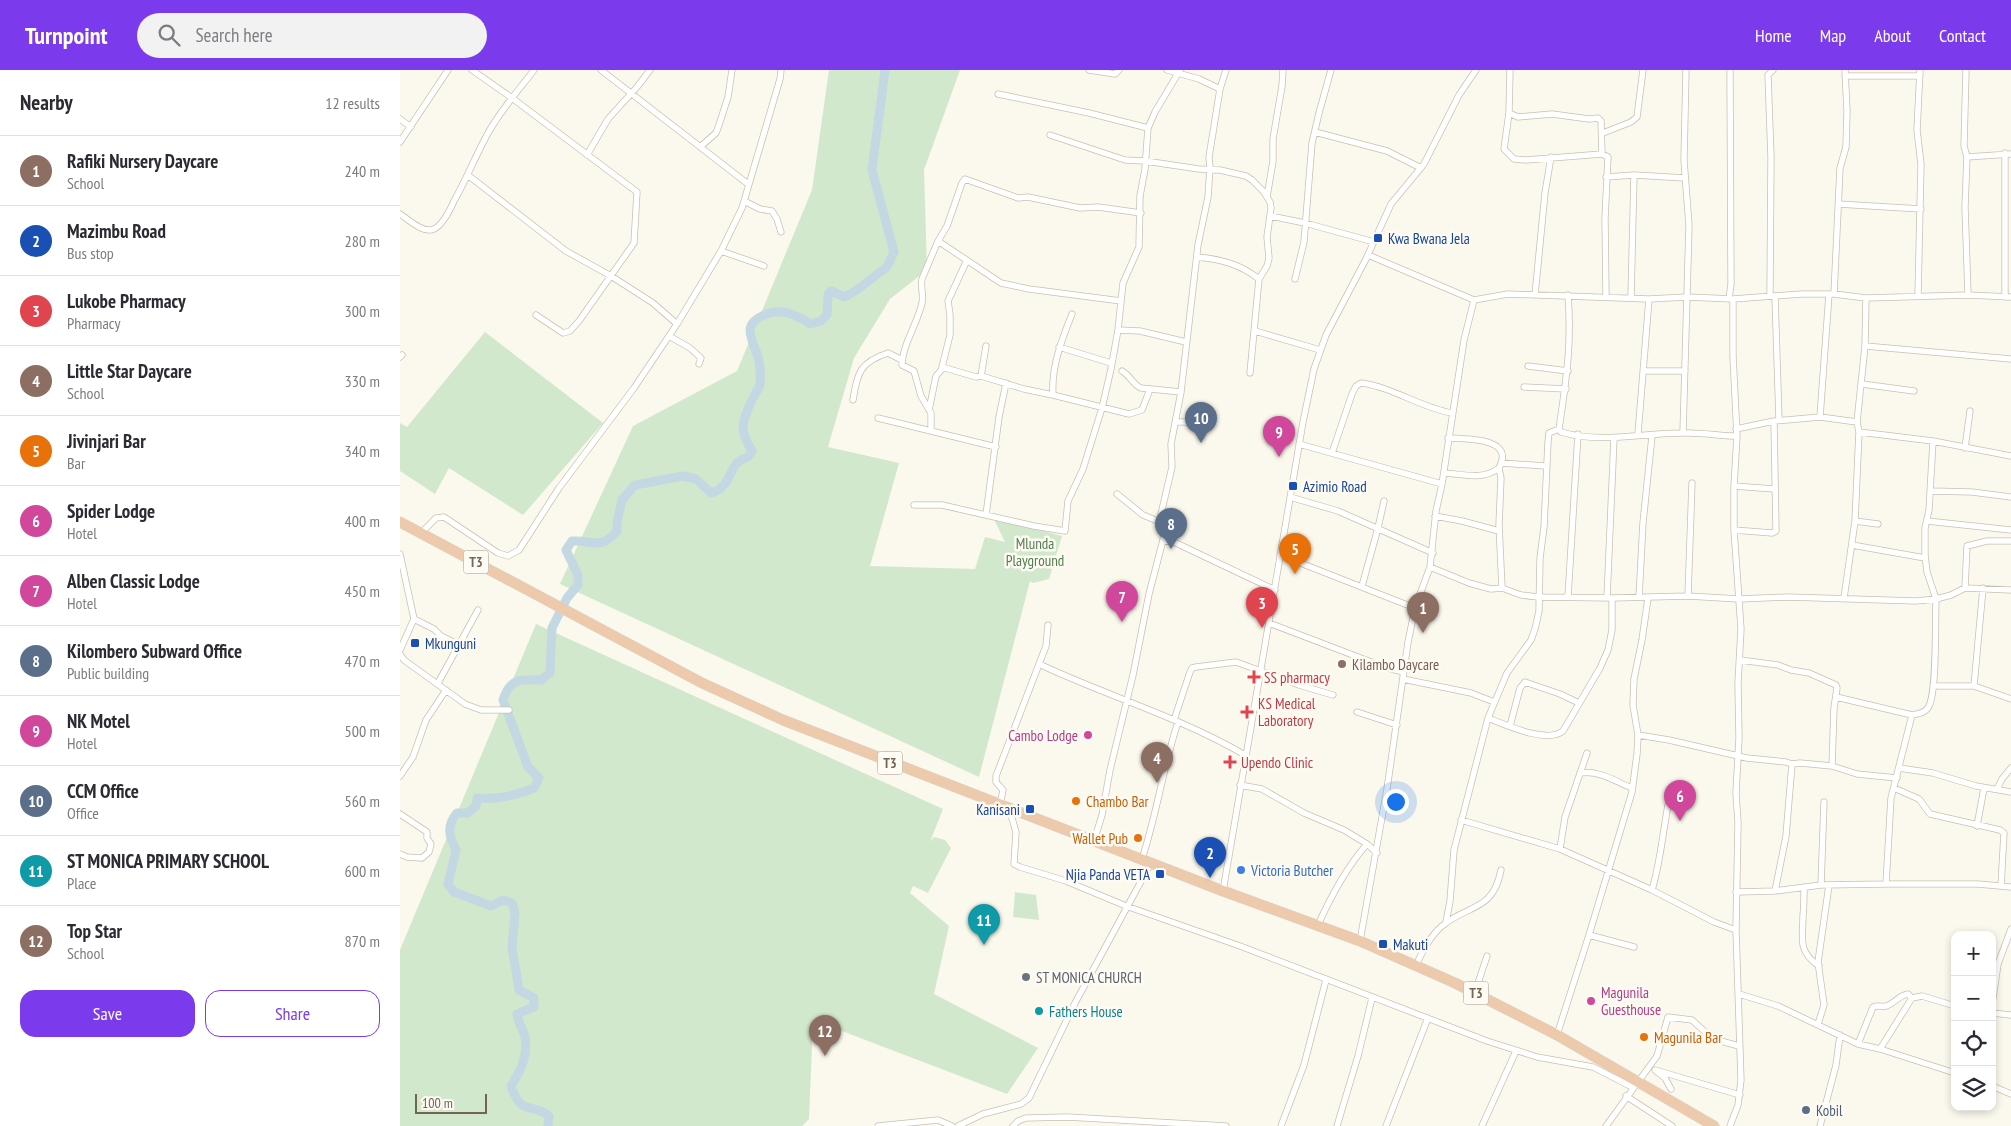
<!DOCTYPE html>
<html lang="en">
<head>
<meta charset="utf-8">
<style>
  :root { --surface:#fff; --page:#f2f2f3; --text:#2b2b33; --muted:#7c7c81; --line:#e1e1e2; --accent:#7c3aed }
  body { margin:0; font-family:"PT Sans Narrow",sans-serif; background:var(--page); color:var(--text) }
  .controls { position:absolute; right:15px; bottom:15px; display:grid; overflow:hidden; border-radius:10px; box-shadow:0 2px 8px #0003 }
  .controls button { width:45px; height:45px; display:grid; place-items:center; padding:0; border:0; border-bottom:1px solid var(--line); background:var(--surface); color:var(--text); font:25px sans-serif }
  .scale { position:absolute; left:15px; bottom:12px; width:72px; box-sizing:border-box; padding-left:5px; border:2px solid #746552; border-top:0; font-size:14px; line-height:18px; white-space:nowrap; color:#746552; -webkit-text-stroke:4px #fdfbf3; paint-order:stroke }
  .you { position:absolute; left:995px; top:731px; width:18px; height:18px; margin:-12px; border:4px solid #fff; border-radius:50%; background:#1a73e8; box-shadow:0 0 0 8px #1a73e833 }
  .badge { display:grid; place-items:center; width:32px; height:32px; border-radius:50%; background:var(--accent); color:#fff; font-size:16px; font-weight:700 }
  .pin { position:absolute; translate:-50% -41px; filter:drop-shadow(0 1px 2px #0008) }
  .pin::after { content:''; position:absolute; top:26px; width:18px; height:15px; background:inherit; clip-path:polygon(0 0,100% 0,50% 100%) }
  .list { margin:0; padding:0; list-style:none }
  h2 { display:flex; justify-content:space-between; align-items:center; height:65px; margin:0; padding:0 20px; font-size:21px }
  h2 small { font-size:16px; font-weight:400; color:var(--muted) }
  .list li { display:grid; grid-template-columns:32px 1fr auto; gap:15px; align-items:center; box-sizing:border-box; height:70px; padding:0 20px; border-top:1px solid var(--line) }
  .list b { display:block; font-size:19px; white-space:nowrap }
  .list p { margin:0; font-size:16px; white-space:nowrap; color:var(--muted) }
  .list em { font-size:16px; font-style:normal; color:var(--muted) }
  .actions { display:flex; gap:10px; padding:15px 20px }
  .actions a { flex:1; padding:11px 0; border:1px solid var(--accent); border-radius:15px; text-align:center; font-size:18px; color:var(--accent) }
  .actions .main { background:var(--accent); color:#fff }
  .icon { flex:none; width:28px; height:28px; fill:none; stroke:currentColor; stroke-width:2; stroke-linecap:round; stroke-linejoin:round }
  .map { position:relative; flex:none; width:1611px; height:1056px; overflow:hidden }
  header { display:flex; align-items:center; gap:30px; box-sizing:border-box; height:70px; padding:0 25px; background:var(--accent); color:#fff }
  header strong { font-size:24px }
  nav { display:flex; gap:28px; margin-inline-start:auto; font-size:18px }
  .search { width:350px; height:45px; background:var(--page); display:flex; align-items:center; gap:12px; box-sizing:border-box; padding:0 18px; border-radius:28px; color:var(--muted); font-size:19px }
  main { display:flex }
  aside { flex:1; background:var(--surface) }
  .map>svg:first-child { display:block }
  .green { fill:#d2e8cc }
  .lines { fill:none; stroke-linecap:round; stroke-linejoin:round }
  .river { stroke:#c3d8e3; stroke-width:9 }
  .street-casing { stroke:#cac0b0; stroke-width:7 }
  .highway-casing { stroke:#d8d4cf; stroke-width:11 }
  .street { stroke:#fff; stroke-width:5.5 }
  .highway { stroke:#edcaac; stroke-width:10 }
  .transit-dot { fill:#1a4fb4; stroke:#fdfbf3; stroke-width:2 }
  .education-dot { fill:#8d6e63; stroke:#fdfbf3; stroke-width:2 }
  .health-dot { fill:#e0444e; stroke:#fdfbf3; stroke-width:2 }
  .hotel-dot { fill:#d1479c; stroke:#fdfbf3; stroke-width:2 }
  .food-dot { fill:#e8710a; stroke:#fdfbf3; stroke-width:2 }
  .shop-dot { fill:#3f7fe0; stroke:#fdfbf3; stroke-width:2 }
  .worship-dot { fill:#6b7280; stroke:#fdfbf3; stroke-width:2 }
  .culture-dot { fill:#0f9aa8; stroke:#fdfbf3; stroke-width:2 }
  .service-dot { fill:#5c6f8a; stroke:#fdfbf3; stroke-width:2 }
  .labels { text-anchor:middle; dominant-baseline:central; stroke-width:5; stroke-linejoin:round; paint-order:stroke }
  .shield { fill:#fdfbf3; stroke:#9d9282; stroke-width:1 }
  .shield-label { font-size:14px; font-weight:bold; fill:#746552 }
  .transit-label { font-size:15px; fill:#164399; stroke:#fdfbf3; text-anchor:start }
  .park-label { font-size:15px; fill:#537e4e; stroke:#fdfbf3 }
  .education-label { font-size:15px; fill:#785e54; stroke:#fdfbf3; text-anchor:start }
  .health-label { font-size:15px; fill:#be3a42; stroke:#fdfbf3; text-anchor:start }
  .hotel-label { font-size:15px; fill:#b23c85; stroke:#fdfbf3; text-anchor:end }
  .food-label { font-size:15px; fill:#c56008; stroke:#fdfbf3; text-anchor:start }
  .shop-label { font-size:15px; fill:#366cbe; stroke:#fdfbf3; text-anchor:start }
  .worship-label { font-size:15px; fill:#5b616d; stroke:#fdfbf3; text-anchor:start }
  .culture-label { font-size:15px; fill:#0d838f; stroke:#fdfbf3; text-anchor:start }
  .service-label { font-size:15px; fill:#4e5e75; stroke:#fdfbf3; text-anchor:start }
</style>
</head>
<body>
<header>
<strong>Turnpoint</strong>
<div class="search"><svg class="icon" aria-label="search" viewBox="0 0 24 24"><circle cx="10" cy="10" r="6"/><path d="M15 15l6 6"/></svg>Search here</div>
<nav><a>Home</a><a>Map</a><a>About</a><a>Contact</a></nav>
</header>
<main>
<aside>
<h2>Nearby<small>12 results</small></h2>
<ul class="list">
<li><span class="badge" style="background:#8d6e63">1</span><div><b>Rafiki Nursery Daycare</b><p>School</p></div><em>240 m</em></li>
<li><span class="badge" style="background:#1a4fb4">2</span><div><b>Mazimbu Road</b><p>Bus stop</p></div><em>280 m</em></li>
<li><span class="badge" style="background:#e0444e">3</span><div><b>Lukobe Pharmacy</b><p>Pharmacy</p></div><em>300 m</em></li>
<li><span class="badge" style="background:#8d6e63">4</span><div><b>Little Star Daycare</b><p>School</p></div><em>330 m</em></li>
<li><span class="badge" style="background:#e8710a">5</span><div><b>Jivinjari Bar</b><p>Bar</p></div><em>340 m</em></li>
<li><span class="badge" style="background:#d1479c">6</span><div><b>Spider Lodge</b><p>Hotel</p></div><em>400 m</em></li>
<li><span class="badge" style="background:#d1479c">7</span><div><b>Alben Classic Lodge</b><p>Hotel</p></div><em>450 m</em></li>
<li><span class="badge" style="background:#5c6f8a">8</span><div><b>Kilombero Subward Office</b><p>Public building</p></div><em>470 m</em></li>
<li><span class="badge" style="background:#d1479c">9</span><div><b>NK Motel</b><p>Hotel</p></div><em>500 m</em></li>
<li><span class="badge" style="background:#5c6f8a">10</span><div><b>CCM Office</b><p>Office</p></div><em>560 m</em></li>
<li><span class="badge" style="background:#0f9aa8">11</span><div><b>ST MONICA PRIMARY SCHOOL</b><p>Place</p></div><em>600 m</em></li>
<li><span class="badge" style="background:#8d6e63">12</span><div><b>Top Star</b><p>School</p></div><em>870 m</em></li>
</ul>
<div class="actions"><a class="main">Save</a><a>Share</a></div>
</aside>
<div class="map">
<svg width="1611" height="1056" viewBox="0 0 1611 1056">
  <rect width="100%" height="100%" fill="#fbf8ed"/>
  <path class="green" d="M429 0H560L524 100 527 200 490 229 454 288 428 377 499 393 470 496 575 499 585 467 605 472 593 447 662 466 649 509 633 513 630 511 579 707 160 514 233 356 337 301 412 120Z
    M85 262 203 353 123 445 49 398 35 424 0 401V353L7 357Z
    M136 554 543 739 530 772 534 767 545 770 551 778 528 823 513 816 510 823 549 856 534 924 638 978 607 1024 413 950 409 1049 402 1056H0V880Z
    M615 822 636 825 639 850 613 847Z"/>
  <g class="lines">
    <path class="river" d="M148 1056 149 1046C130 1031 122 1048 111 1016 121 1000 128 986 125 967 123 959 118 953 117 944L134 937V928L119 920 112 877 115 843 112 833 103 830 91 836 54 822 48 814 56 780C49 766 46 756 57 743H68L76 736 77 728C98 730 115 726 134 718L139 708 128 697 103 630C110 608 121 609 141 610L150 603 152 558 167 528 178 515V505L166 480 172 471C195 470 199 481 217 461V452L222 430 235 415 283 406 296 409 311 423C314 422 320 420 322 417 334 405 329 393 348 387L352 381C338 358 342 352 353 328 355 324 359 319 360 314 361 308 360 297 359 291 355 271 337 255 367 244 382 238 397 245 410 254L421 251 427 245 428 225 431 221 445 227 458 219 487 197 494 182 472 100 485 0"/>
    <defs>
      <path id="street" d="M72 0 112 28 237 122 234 173 179 251 170 261 163 263 136 245
        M201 0 348 114
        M689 0 715 4 719 0
        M767 0 799 9 820 19
        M1110 0 1109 43 1118 47 1152 44 1189 49 1198 48 1201 51 1202 84
        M1566 0 1564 76 1567 87 1565 137 1568 225
        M1445 6H1520
        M598 24 689 43 748 58
        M1109 43 1104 79 1114 89 1126 90 1202 84 1208 87 1205 148 1206 226
        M0 49 11 57
        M915 62 987 81 1021 98
        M1203 63 1231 52 1237 47 1243 0
        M650 65 725 90 745 91 799 99 820 100 846 106 852 110 864 122 870 132 871 138 867 167 869 188 867 196 859 209
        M0 72 48 0
        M300 77 316 63 319 55 328 27 332 0
        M1605 83V227
        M187 85 208 49 237 17 250 0
        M1567 87 1611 84
        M69 106 166 181 211 206 253 233 277 254
        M1206 107 1234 105 1285 108
        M867 127 873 91V69L882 16 883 0
        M344 131 360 139 372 141 377 149 381 162
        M1438 134 1521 139
        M0 144C8 149 23 164 34 159 43 155 50 140 54 131 66 110 75 87 87 65 99 42 118 21 134 0
        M870 146 905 153 974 172
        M538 171 522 209C520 217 524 224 522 233 518 252 502 276 502 295L514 301 521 326 531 343V361L596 377
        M321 181 364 196
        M968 185 1074 230 1108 224 1249 229 1287 227 1333 229 1402 224H1434L1466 228 1568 225 1611 227
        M797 187C820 189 840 194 859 209L850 303
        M567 190 548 231 550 245V265L542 297 576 307 581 306 624 319 653 325
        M895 209 904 172 912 73 919 43 931 0
        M1434 224 1440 98 1446 77 1447 41 1445 0
        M1135 225 1145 123 1151 87
        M1168 225C1172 275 1166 311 1159 359L1161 362C1201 374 1242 363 1283 363 1301 362 1319 366 1337 366
        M1370 225 1371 87 1368 5 1373 0
        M1375 226 1379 350
        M1518 226 1521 94 1517 60 1520 0
        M1231 227 1234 105
        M1329 229 1331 214 1330 0
        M721 231 629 219 601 213 538 171 547 156 562 113 565 109 618 128 628 127 680 138 698 137 741 143
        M672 244C662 269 651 297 653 325L729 344 742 340 750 319
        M718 260 740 261 786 272
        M855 261 920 280
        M269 266 290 278 301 288 299 294
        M1465 276 1611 289
        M659 277 711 293
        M0 287 2 285
        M1128 296 1168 301
        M722 301C730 305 733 315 741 318L781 322
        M1244 301H1285
        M581 306 586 276
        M1462 314 1514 321
        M1124 317 1166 319
        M453 330C457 303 460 292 488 283L502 290
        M529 340 536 306 543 298
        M1420 347 1429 224
        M478 348 531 361
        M776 352H785L795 355
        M1336 359 1374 351 1420 347 1457 352
        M1459 362 1533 371 1611 386
        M1283 363 1289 156 1284 90 1286 0
        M1238 364 1249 229
        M1048 368C1065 369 1116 367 1099 398L1101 408 1099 455 1102 518
        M899 374 1042 414
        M1565 378 1570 341
        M932 383 952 324 956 316 961 313C993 317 1021 338 1052 343
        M1101 393 1146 396
        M1044 403C1063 404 1082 411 1099 398
        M1334 416 1374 419
        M1531 421 1572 422 1611 427
        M717 424 743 445 765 454
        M890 427 938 441 1033 483
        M514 435H542L634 456 665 461 668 431 683 399 702 338 711 299 718 260 723 213 739 177 740 126 745 99 748 58 755 42 780 0
        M586 445 599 347 606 313
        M1035 446 1062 451 1099 461
        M1455 451 1478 454
        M1527 451 1611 460
        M1334 460 1372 463 1376 461 1374 351
        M21 463 36 448 44 447 98 483 108 486 119 480 159 418 234 318 277 254 321 181 342 138 380 9 381 0
        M763 470 776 473 875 520
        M1452 475 1525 488
        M0 484 14 549 0 580
        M880 485 1015 538
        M1030 497 1069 513 1091 519 1102 518 1121 525 1138 527 1212 528 1288 526 1339 529 1388 527 1516 531 1536 529 1551 525 1565 518 1611 520
        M962 516 978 458 984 431
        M1565 518 1567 476 1587 471H1611
        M1288 526 1292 413
        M1168 527 1178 364
        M1239 527 1243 453 1252 366
        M1207 528 1214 368
        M1444 528 1455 451 1459 362 1457 352 1465 276 1466 228
        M14 549 34 559 41 566 59 575
        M869 553 987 598 1004 602
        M0 584 4 590 65 634 81 640H109
        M1340 590 1378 595 1391 600 1409 603 1436 615 1437 618 1434 638 1432 696
        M639 594C707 626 780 647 845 685
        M1003 609 1071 623 1094 632
        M38 613 78 540
        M1533 616H1574L1611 629
        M1574 616 1583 518
        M1436 627 1512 645C1518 644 1526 643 1529 636 1537 620 1535 551 1536 529L1527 502 1525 485V458L1529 440 1533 371
        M957 642 997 655
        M1088 648C1106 655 1147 674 1163 661L1200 598 1208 580 1212 560V528
        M774 650 790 602 792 598 796 597 836 592 899 615 933 625
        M1110 656 1120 618 1125 612 1160 624 1179 633
        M1238 665 1269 670 1347 688 1386 692 1392 694 1400 693 1432 696 1457 704 1497 708
        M1499 698 1533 703 1576 716 1611 722
        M1180 703C1200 700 1214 711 1232 718
        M0 706 13 687 26 650 46 620
        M840 715 862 719 904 743 944 760 967 774 977 783
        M1494 718 1519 729 1530 744 1600 760 1604 763 1601 816
        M1597 719 1602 709 1611 698
        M600 735 603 720 596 712V706L646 576 648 555
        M609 738 616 762 614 794 620 797 666 811 726 836 840 876 1087 971 1137 987 1193 997 1232 1017
        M0 744 27 762V768L31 774 29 782 22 788 7 787 0 784
        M1061 750 1160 779 1252 820 1314 852 1336 860
        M1577 756 1584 718
        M694 771 702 745 710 700 733 605 749 524 763 470 765 454 761 444 772 397 771 374 781 322 798 175 808 127 810 98 809 87 820 19 826 0
        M1160 779 1165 747 1187 683
        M742 789C757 744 763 697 778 652
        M1486 814 1491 728 1512 645
        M1421 815 1424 732
        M1404 817C1404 827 1404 836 1403 846 1403 868 1397 881 1419 896
        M1252 820C1260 794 1263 762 1268 735
        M823 821 903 352 914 299 926 265 966 189 991 134 1024 94 1059 25 1076 0
        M1375 821 1386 766 1392 694
        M1336 822 1375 821 1421 815 1486 814H1578L1611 817
        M1046 852 1050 831 1054 780 1088 648 1107 603 1131 570 1135 559 1139 541 1140 488 1144 457 1148 372 1149 363 1159 359
        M918 855C931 826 946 798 967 774
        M1189 865 1234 877
        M960 871 987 719 1008 572 1015 538 1030 497 1036 441 1042 414 1064 270 1074 230
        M1016 895C1023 881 1030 866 1042 856 1068 834 1093 842 1101 800
        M1075 922 1087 886
        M1339 924 1378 936 1458 974 1480 979 1512 928 1522 926 1555 936
        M1592 935 1598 894 1611 859
        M1592 943 1611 945
        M1418 954 1424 935 1418 892 1429 815
        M1157 965 1189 865 1232 722 1237 684 1238 665 1233 635 1234 609 1242 570 1248 528
        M1458 974 1473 937C1478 935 1481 937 1486 936 1494 934 1499 925 1508 924L1512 928
        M1480 979 1555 1003
        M1255 1000 1340 1025
        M1256 1001 1265 1008 1271 1019
        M1592 1016 1611 1024
        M1226 1026 1272 1056
        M478 1056 538 1050 552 1056
        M558 1056 583 1044 621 1034 629 1028 675 933 751 793
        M613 1056 618 1051 626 1048 667 1047 826 1056
        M881 1056 904 995 926 910
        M937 1056 958 986 972 928
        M986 1056 1028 948
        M1082 1056 1116 981
        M1206 1056 1257 986 1268 947 1292 950 1313 969 1339 976
        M1330 1056 1338 1035 1341 1010 1336 860 1338 753 1336 723 1339 668 1338 613 1341 559 1334 460V416L1337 366 1333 286V229
        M1420 1056 1436 995 1440 965"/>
      <path id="highway" d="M0 452 302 613 383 650 823 821 960 871 1055 913 1157 965 1314 1056"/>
    </defs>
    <use href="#street" class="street-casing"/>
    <use href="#highway" class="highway-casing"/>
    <use href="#street" class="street"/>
    <use href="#highway" class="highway"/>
  </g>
  <g class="transit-dot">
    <rect x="973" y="163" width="10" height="10" rx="2.5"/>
    <rect x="888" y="411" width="10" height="10" rx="2.5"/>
    <rect x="10" y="568" width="10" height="10" rx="2.5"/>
    <rect x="625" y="734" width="10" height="10" rx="2.5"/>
    <rect x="755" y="799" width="10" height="10" rx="2.5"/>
    <rect x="978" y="869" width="10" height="10" rx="2.5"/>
  </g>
  <circle class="education-dot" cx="942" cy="594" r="5"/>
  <g class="health-dot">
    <path d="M851.5 599.5h5v5h5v5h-5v5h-5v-5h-5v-5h5z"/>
    <path d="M844.5 634.5h5v5h5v5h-5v5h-5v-5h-5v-5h5z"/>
    <path d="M827.5 684.5h5v5h5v5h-5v5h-5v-5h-5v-5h5z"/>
  </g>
  <g class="hotel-dot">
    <circle cx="688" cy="665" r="5"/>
    <circle cx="1191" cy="931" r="5"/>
  </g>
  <g class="food-dot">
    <circle cx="676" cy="731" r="5"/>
    <circle cx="738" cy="768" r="5"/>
    <circle cx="1244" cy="967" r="5"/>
  </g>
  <circle class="shop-dot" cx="841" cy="800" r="5"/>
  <circle class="worship-dot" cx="626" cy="907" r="5"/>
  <circle class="culture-dot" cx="639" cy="941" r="5"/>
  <circle class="service-dot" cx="1406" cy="1040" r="5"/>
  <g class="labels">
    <g class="shield">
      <rect x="63.5" y="480.5" width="25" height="23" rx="4"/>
      <rect x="477.5" y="681.5" width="25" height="23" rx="4"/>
      <rect x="1063.5" y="911.5" width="25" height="23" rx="4"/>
    </g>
    <g class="shield-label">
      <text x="76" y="492">T3</text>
      <text x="490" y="693">T3</text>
      <text x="1076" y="923">T3</text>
    </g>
    <g class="transit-label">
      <text x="988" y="168">Kwa Bwana Jela</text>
      <text x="903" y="416">Azimio Road</text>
      <text x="25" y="573">Mkunguni</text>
      <text x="620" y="739" text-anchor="end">Kanisani</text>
      <text x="750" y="804" text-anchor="end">Njia Panda VETA</text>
      <text x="993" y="874">Makuti</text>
    </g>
    <g class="park-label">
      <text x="635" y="473">Mlunda<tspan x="635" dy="17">Playground</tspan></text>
    </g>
    <g class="education-label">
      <text x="952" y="594">Kilambo Daycare</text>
    </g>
    <g class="health-label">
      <text x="864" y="607">SS pharmacy</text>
      <text x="858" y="633">KS Medical<tspan x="858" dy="17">Laboratory</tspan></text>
      <text x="841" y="692">Upendo Clinic</text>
    </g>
    <g class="hotel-label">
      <text x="678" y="665">Cambo Lodge</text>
      <text x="1201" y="922" text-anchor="start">Magunila<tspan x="1201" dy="17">Guesthouse</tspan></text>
    </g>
    <g class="food-label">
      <text x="686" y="731">Chambo Bar</text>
      <text x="728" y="768" text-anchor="end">Wallet Pub</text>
      <text x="1254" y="967">Magunila Bar</text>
    </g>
    <g class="shop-label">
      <text x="851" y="800">Victoria Butcher</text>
    </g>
    <g class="worship-label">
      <text x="636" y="907">ST MONICA CHURCH</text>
    </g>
    <g class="culture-label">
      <text x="649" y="941">Fathers House</text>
    </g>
    <g class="service-label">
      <text x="1416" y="1040">Kobil</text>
    </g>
  </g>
</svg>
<div class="controls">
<button>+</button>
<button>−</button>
<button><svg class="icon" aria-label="locate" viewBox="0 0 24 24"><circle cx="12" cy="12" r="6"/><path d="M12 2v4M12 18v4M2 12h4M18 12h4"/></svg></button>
<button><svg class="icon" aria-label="layers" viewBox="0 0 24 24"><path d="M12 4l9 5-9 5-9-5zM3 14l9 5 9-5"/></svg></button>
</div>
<div class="scale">100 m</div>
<div class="you"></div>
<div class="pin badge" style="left:1023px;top:563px;background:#8d6e63">1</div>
<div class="pin badge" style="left:810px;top:808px;background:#1a4fb4">2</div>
<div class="pin badge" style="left:862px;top:558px;background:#e0444e">3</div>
<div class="pin badge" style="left:757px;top:713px;background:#8d6e63">4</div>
<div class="pin badge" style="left:895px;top:504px;background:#e8710a">5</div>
<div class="pin badge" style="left:1280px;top:751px;background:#d1479c">6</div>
<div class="pin badge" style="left:722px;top:552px;background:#d1479c">7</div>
<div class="pin badge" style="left:771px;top:479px;background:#5c6f8a">8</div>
<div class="pin badge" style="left:879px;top:387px;background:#d1479c">9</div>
<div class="pin badge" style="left:801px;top:373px;background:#5c6f8a">10</div>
<div class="pin badge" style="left:584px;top:875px;background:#0f9aa8">11</div>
<div class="pin badge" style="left:425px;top:986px;background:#8d6e63">12</div>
</div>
</main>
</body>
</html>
